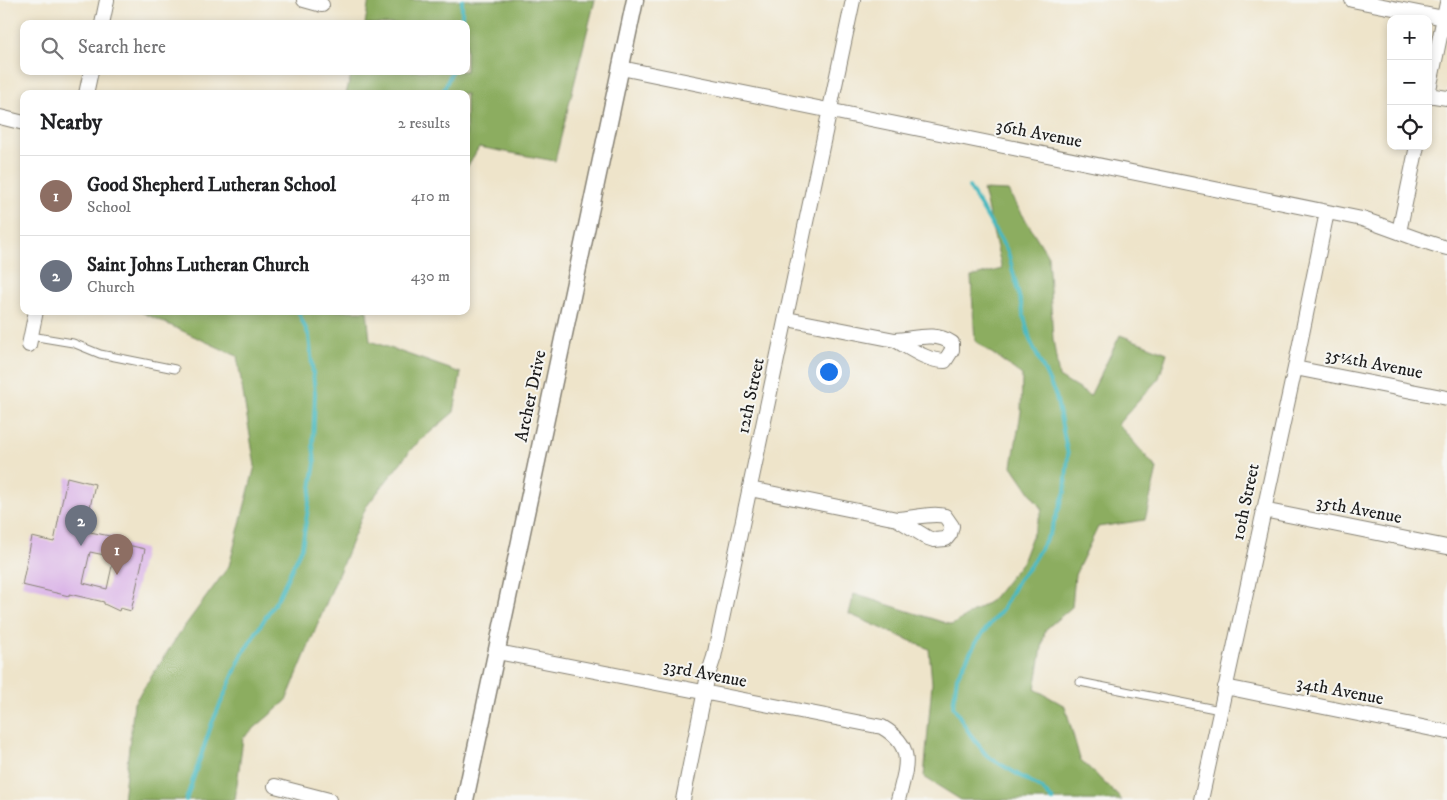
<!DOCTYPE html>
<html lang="en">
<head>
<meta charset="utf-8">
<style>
  :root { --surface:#fff; --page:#f2f2f2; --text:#202124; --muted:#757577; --line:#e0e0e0; --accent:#111827 }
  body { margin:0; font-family:"IM FELL DW Pica",serif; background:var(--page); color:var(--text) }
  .controls { position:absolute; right:15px; top:15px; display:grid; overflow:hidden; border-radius:10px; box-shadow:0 2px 8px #0003 }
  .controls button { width:45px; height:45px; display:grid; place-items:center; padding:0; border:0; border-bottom:1px solid var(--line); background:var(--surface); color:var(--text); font:25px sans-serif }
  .you { position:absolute; left:828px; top:371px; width:18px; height:18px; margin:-12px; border:4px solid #fff; border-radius:50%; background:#1a73e8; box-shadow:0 0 0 8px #1a73e833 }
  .badge { display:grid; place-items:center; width:32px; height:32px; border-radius:50%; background:var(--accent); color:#fff; font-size:16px; font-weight:700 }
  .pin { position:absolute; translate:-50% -41px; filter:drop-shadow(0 1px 2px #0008) }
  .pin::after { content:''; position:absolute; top:26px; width:18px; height:15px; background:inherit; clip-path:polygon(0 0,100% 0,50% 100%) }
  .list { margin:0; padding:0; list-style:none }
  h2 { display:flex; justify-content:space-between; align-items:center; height:65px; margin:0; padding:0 20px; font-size:21px }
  h2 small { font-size:16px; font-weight:400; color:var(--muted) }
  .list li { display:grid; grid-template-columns:32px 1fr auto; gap:15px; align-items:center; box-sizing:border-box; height:80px; padding:0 20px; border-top:1px solid var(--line) }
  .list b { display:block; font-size:19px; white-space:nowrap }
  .list p { margin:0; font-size:16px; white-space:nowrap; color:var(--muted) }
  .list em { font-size:16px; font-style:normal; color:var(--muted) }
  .icon { flex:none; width:28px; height:28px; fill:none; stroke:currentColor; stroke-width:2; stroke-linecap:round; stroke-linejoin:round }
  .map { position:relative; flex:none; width:1447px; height:800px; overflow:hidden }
  .search { position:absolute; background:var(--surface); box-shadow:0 2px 8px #0003; left:20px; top:20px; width:450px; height:55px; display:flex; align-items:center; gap:12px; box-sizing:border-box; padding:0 18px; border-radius:10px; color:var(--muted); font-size:19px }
  .panel { position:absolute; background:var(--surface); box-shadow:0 2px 8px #0003; left:20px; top:90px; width:450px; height:225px; border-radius:10px }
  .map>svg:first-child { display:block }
  .forest { fill:#8cad61; stroke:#54643e }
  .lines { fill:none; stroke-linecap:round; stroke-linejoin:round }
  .stream { stroke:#4ab9c0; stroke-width:4 }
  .building { fill:#dab3e7; fill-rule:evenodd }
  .service-casing { stroke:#858073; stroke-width:9 }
  .minor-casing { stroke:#858073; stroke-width:16 }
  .tertiary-casing { stroke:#858073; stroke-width:19 }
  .service { stroke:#fff; stroke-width:7 }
  .minor { stroke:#fff; stroke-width:14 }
  .tertiary { stroke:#fff; stroke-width:16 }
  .labels { text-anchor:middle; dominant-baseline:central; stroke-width:4; stroke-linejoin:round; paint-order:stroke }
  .street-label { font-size:18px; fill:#1c1c1c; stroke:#f6f6f2 }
</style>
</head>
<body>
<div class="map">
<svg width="1447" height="800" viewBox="0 0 1447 800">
  <rect width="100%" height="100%" fill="#f6f6f2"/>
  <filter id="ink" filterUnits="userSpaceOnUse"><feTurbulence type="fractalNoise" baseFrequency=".02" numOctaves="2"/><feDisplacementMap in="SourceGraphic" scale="10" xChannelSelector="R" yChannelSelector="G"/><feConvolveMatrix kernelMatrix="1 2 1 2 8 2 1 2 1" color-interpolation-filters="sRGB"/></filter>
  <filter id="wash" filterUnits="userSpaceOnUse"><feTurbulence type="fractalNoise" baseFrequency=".0096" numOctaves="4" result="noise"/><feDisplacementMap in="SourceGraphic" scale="20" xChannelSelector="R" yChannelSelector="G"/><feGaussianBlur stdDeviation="1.12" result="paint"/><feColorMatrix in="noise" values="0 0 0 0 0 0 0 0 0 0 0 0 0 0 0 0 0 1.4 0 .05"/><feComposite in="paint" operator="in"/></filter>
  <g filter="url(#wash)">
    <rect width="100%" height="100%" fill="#eee4ca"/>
    <path class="forest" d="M369 0H595L555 161 479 147 466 169V94H346L352 71H466V24H365Z
      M983 190 1008 191 1048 256 1053 339 1059 377 1090 396 1120 335 1167 353 1159 378 1118 424 1157 469 1145 520 1098 527 1075 575 1072 607 1045 630 1035 689 1065 706 1080 759 1122 800H961L924 777 932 683 929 649 849 614 854 594 952 625 992 600 1022 562 1042 510 1012 466 1021 412 1022 375 975 341 971 277 1002 269Z
      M139 311H367L370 341 461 373 454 412 413 447 366 507 286 701 243 738 235 800H123L134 703 181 631 229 566 255 466 237 356Z"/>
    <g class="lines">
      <path class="stream" d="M462 24V0
        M442 94 452 71
        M969 187 1008 252 1030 340 1056 396 1068 455 1065 492 1050 533 1029 567 1018 580 1003 608 976 642 957 677 953 706 970 734 987 756 1042 789 1053 800
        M186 800 212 723 242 655 279 596 302 547 315 463 313 445 315 393 309 336 298 311"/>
    </g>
    <g id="blocks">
      <path class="building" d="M67 477 95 484 85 531 120 538 119 543 145 549 131 611 120 608 119 611 104 604V602L69 594V596L22 585 32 537 54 542ZM90 552 114 557 107 589 83 583Z"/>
    </g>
  </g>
  <g filter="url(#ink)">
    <use href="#blocks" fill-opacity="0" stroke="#858073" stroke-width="1"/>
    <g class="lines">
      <defs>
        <path id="service" d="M31 336 73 343 100 354 175 369
          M1080 682 1220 710"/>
        <path id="minor" d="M304 0 322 5
          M1352 0 1444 18
          M102 24 107 0
          M621 68 1362 219C1391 228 1418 241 1447 248
          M86 94 91 71
          M1428 94 1447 3
          M1428 95 1447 98
          M0 117 24 123
          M1399 232 1417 146
          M787 319 895 340C915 339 934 331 952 343V350L945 361C927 361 911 349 895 340
          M29 345 36 311
          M1295 368 1447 398
          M750 489 897 519C911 519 932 512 945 516L952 526 950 534 946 539 934 540 928 538 897 519
          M1263 510 1447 547
          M497 652 882 727C916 747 906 767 898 800
          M1225 687 1447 732
          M275 786 329 800
          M683 800 708 675 714 657 853 0
          M1201 800 1295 368 1327 212"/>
        <path id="tertiary" d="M465 800 635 0"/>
      </defs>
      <use href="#service" class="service-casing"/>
      <use href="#minor" class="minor-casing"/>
      <use href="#tertiary" class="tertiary-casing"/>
      <use href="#service" class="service"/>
      <use href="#minor" class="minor"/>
      <use href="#tertiary" class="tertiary"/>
    </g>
  </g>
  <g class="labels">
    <g class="street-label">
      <text transform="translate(1039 134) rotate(11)">36th Avenue</text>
      <text transform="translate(1374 364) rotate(11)">35½th Avenue</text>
      <text transform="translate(531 396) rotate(-78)">Archer Drive</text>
      <text transform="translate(751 396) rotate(-78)">12th Street</text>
      <text transform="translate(1246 502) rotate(-78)">10th Street</text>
      <text transform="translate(1359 510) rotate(11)">35th Avenue</text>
      <text transform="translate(705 674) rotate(11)">33rd Avenue</text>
      <text transform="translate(1340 691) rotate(11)">34th Avenue</text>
    </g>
  </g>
</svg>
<div class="controls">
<button>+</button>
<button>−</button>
<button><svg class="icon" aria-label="locate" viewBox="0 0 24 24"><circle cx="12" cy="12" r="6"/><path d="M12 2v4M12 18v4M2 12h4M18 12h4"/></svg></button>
</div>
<div class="you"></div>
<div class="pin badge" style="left:117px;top:575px;background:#8d6e63">1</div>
<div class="pin badge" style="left:81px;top:546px;background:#6b7280">2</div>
<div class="search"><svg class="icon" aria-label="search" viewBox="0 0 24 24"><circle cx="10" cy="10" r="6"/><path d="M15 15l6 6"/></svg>Search here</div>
<section class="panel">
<h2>Nearby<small>2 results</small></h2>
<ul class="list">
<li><span class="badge" style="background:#8d6e63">1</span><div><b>Good Shepherd Lutheran School</b><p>School</p></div><em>410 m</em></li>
<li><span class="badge" style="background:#6b7280">2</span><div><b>Saint Johns Lutheran Church</b><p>Church</p></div><em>430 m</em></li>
</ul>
</section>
</div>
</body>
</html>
